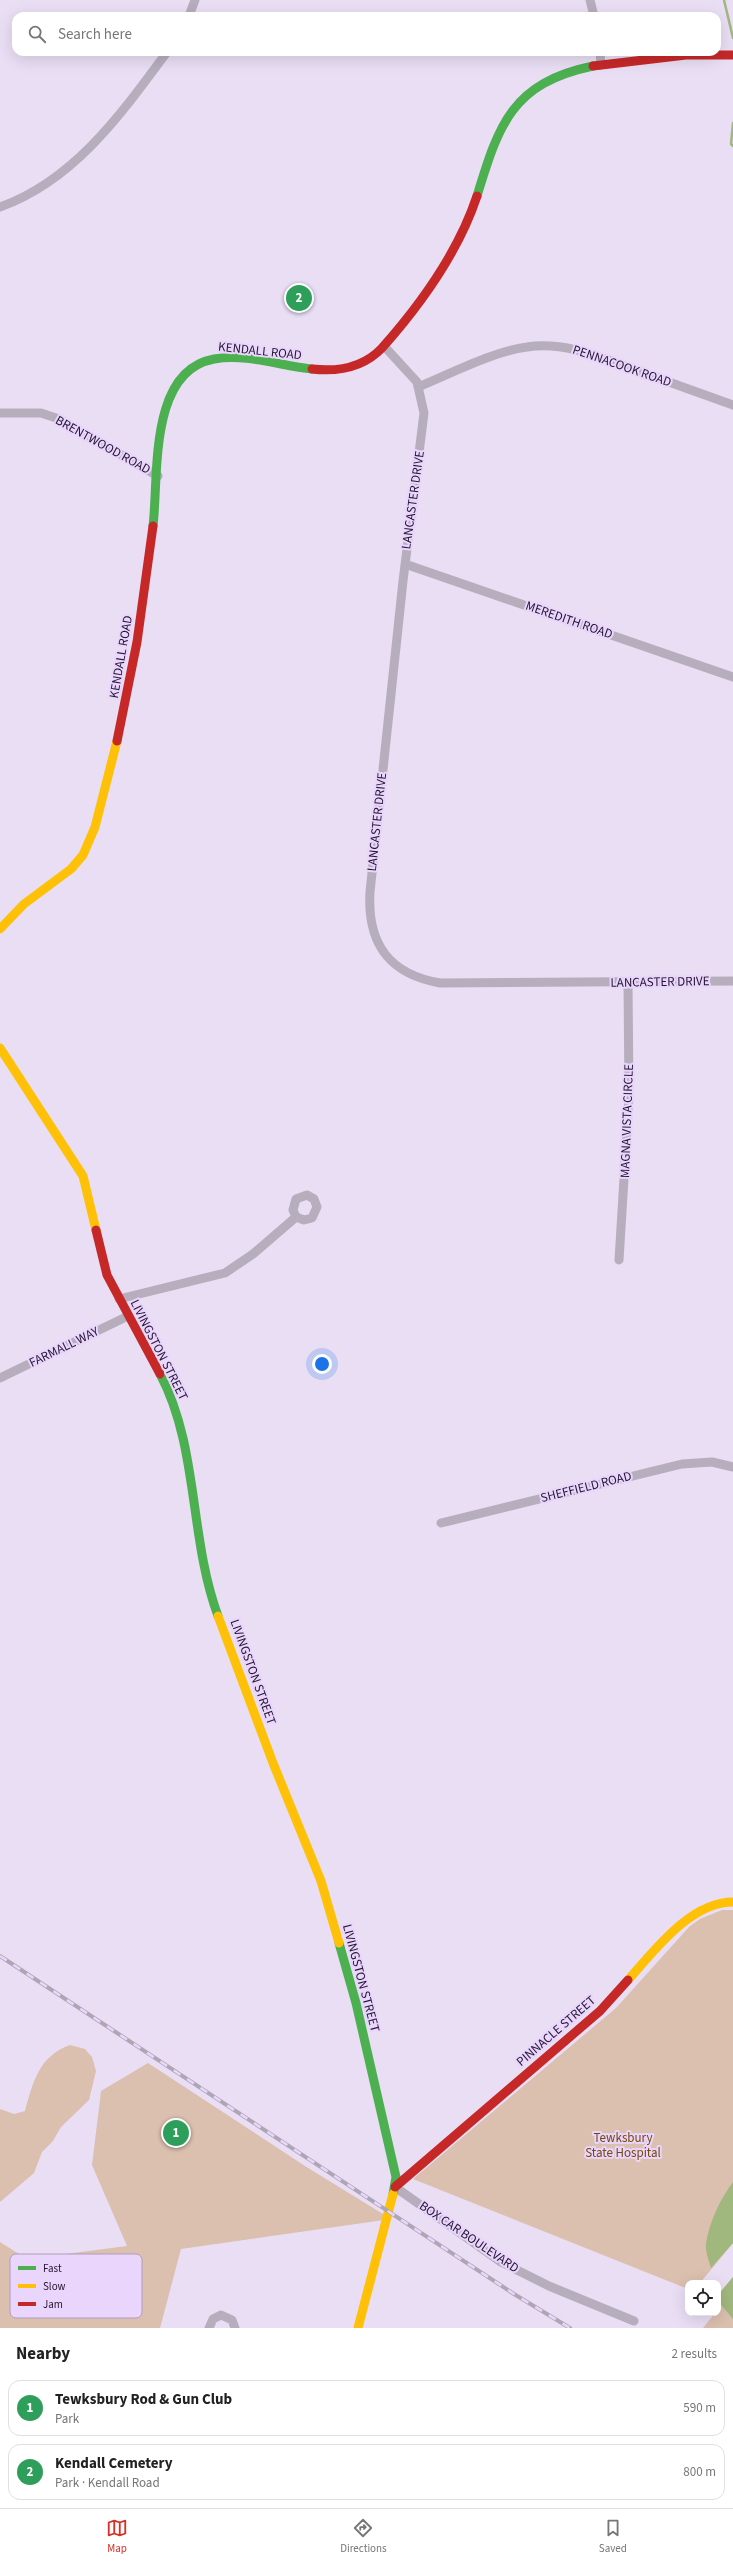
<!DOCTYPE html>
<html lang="en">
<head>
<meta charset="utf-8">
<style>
  :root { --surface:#fff; --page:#f6f6f6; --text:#222; --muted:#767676; --line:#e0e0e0; --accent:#d93025 }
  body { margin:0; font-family:"Source Sans 3",sans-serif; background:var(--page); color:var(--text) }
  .controls { position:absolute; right:12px; bottom:12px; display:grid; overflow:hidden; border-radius:8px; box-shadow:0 4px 16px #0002 }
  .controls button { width:36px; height:36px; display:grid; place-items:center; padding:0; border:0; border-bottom:1px solid var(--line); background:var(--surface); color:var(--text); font:20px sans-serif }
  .you { position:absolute; left:322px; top:1364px; width:14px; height:14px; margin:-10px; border:3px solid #fff; border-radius:50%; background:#1a73e8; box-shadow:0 0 0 6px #1a73e833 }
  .badge { display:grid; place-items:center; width:26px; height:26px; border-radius:50%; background:var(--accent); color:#fff; font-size:13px; font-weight:700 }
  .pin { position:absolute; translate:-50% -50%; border:2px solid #fff; box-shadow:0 1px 4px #0006 }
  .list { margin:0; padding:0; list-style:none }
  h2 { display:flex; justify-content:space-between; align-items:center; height:52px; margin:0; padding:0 16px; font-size:17px }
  h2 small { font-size:13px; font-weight:400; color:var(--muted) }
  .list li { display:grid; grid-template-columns:26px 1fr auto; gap:12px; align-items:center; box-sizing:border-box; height:56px; margin:0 8px 8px; padding:0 8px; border:1px solid var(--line); border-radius:12px }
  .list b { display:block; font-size:15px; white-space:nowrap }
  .list p { margin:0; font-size:13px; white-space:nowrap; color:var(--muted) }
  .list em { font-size:13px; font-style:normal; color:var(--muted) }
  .icon { flex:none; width:22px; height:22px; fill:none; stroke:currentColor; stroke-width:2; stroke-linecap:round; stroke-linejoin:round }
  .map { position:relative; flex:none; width:733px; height:2328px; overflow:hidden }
  .search { position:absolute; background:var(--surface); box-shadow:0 4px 16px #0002; left:12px; right:12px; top:12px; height:44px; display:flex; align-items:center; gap:10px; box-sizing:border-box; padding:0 14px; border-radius:12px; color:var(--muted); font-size:15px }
  .sheet { height:180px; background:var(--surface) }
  nav { display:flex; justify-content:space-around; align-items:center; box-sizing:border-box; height:56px; border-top:1px solid var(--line); background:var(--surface); font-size:11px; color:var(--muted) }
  nav a { display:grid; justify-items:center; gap:2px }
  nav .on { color:var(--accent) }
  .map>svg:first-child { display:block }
  .green { fill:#dbbfaf }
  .water { fill:#a0b87e }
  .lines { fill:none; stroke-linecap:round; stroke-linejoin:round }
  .stream { stroke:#a0b87e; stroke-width:2.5 }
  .street { stroke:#b6aebd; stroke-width:9 }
  .fast { stroke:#4caf50; stroke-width:9 }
  .slow { stroke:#ffc107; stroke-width:9 }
  .jam { stroke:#c62828; stroke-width:9 }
  .rail-casing { stroke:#aea6b5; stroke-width:4 }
  .rail { stroke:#ead5fd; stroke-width:2.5; stroke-dasharray:8; stroke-linecap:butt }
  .labels { text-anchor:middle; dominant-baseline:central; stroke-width:4; stroke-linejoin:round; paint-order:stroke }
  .street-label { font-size:13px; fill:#24172f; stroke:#ead5fd }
  .park-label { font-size:13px; fill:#774a08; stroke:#ead5fd }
  .key { fill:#ead5fd; stroke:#af9cbf; stroke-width:1 }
  .key-label { font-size:11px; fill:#24172f }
</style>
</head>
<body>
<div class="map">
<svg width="733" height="2328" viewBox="0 0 733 2328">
  <rect width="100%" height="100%" fill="#e9def4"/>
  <path class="green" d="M722 1910H733V2243L700 2283H688V2289L413 2179 616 2008 689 1927 700 1919Z
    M70 2045 85 2049 92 2057 96 2071 89 2100 61 2127 53 2141 42 2152 34 2173 0 2202V2109L14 2114 25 2111C33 2082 39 2056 70 2045Z
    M148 2063 305 2166 391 2219 181 2249 160 2328H0V2242L27 2259 127 2246 92 2165 100 2100 101 2091Z
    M733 2277V2328H703L715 2313H718V2295Z"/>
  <path class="water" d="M733 2182V2243L711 2268C709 2261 705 2251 706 2244 709 2223 720 2199 733 2182Z
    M733 2277V2319L718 2301V2295Z"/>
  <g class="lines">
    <path class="stream" d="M724 0 733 38
      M733 123 731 144 733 146"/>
    <path class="street" d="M590 0 594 16
      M189 16 195 0
      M600 52 601 65
      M0 207C74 181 122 113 167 52
      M384 346 417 382 424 413 403 581 370 892C367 944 389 974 440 983L733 981
      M418 387C450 374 494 351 527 347 567 341 604 359 641 372 672 383 702 394 733 405
      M0 413H41L59 419 158 476
      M405 564 733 677
      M619 1260 629 1097 628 982
      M119 1299 225 1273 253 1254 296 1217 304 1220 312 1218 317 1207 314 1199 307 1195 296 1199 293 1210 296 1217
      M0 1378 128 1316
      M441 1523 682 1464 712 1462 733 1467
      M395 2187 501 2262 549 2286 634 2321
      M209 2328 213 2319 221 2315 232 2320 235 2328"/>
    <path class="fast" d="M477 196C499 124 512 83 593 66
      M153 526C159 476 148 371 214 359 246 353 281 366 312 369
      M160 1374C199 1447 189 1538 218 1616
      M339 1943 356 2003 396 2177 393 2194"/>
    <path class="slow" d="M0 929 24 904 71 869 83 855 95 827 117 741
      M0 1048 83 1176 96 1230
      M218 1616 273 1763 321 1881 339 1943
      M628 1980C654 1951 690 1902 733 1902
      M358 2328 393 2194"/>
    <path class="jam" d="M593 66 686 55H733
      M312 369C338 372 363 368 382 348 422 303 458 253 477 196
      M117 741 137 642 153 526
      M96 1230 107 1275 160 1374
      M395 2187 600 2011 628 1980"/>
    <defs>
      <path id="rail" d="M0 1956 514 2294 570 2328"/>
    </defs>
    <use href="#rail" class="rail-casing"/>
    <use href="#rail" class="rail"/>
  </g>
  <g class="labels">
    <g class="street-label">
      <text transform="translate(260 351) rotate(6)">KENDALL ROAD</text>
      <text transform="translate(622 366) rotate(19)">PENNACOOK ROAD</text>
      <text transform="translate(103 445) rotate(29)">BRENTWOOD ROAD</text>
      <text transform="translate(413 500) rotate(-82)">LANCASTER DRIVE</text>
      <text transform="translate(569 620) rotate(19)">MEREDITH ROAD</text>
      <text transform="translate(121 657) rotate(-80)">KENDALL ROAD</text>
      <text transform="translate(377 822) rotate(-84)">LANCASTER DRIVE</text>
      <text transform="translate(660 982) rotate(-1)">LANCASTER DRIVE</text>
      <text transform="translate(627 1121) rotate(-88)">MAGNA VISTA CIRCLE</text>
      <text transform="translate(64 1347) rotate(-26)">FARMALL WAY</text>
      <text transform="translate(159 1350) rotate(63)">LIVINGSTON STREET</text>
      <text transform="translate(586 1487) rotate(-14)">SHEFFIELD ROAD</text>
      <text transform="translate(253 1672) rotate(70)">LIVINGSTON STREET</text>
      <text transform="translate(361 1978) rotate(75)">LIVINGSTON STREET</text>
      <text transform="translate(556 2031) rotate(-41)">PINNACLE STREET</text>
      <text transform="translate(469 2237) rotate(34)">BOX CAR BOULEVARD</text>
    </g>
    <g class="park-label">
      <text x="623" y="2138">Tewksbury<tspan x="623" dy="15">State Hospital</tspan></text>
    </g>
  </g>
  <rect x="10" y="2254" width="132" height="64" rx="6" class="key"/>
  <rect x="18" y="2266" width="18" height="4" fill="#4caf50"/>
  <rect x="18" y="2284" width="18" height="4" fill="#ffc107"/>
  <rect x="18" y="2302" width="18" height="4" fill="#c62828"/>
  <g class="key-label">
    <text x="43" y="2272">Fast</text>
    <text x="43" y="2290">Slow</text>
    <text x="43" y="2308">Jam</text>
  </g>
</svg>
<div class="controls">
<button><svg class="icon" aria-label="locate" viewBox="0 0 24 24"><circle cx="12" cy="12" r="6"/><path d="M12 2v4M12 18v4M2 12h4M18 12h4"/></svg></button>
</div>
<div class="you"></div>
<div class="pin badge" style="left:176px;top:2133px;background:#2e9e5b">1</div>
<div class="pin badge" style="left:299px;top:298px;background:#2e9e5b">2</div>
<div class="search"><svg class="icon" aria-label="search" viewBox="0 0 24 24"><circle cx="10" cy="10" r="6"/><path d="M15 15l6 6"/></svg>Search here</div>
</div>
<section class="sheet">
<h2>Nearby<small>2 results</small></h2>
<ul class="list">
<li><span class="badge" style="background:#2e9e5b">1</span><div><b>Tewksbury Rod &amp; Gun Club</b><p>Park</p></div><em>590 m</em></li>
<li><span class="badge" style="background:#2e9e5b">2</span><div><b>Kendall Cemetery</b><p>Park · Kendall Road</p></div><em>800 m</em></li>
</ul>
</section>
<nav>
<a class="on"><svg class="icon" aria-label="map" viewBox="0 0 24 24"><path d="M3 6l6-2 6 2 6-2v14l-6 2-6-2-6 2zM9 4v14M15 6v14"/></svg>Map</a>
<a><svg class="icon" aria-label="directions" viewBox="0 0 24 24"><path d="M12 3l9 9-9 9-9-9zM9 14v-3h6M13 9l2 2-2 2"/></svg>Directions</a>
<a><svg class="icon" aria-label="saved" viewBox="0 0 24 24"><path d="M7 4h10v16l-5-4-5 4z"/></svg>Saved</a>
</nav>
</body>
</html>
